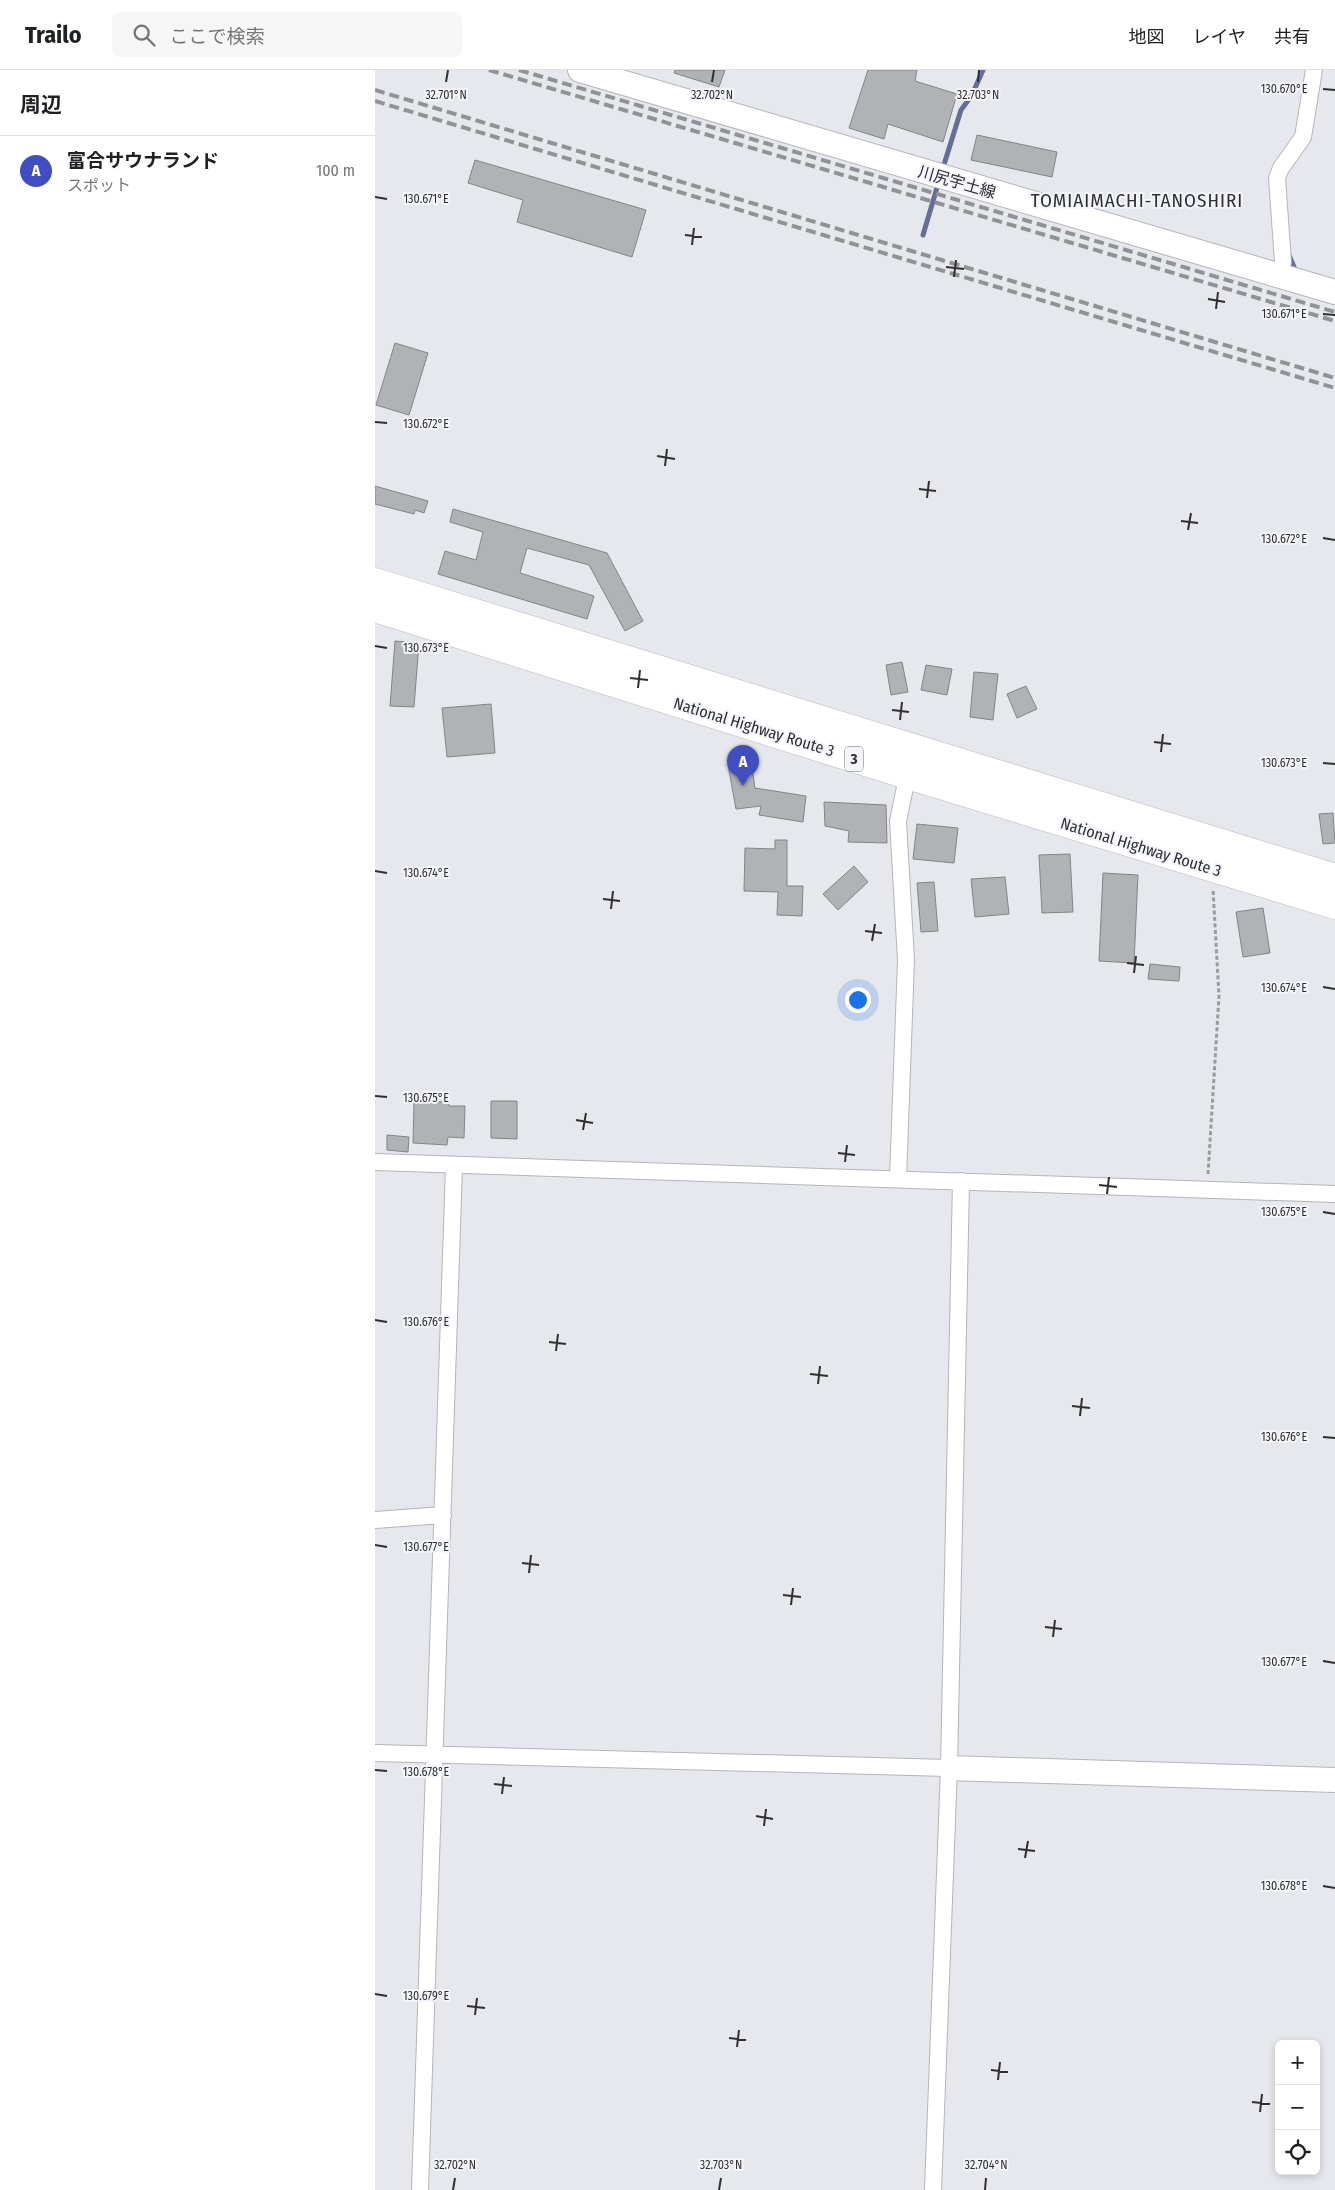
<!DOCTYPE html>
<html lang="ja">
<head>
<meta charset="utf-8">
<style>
  :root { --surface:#fff; --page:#f6f6f6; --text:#202124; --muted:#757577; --line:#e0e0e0; --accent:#414ec2 }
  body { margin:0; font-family:"Fira Sans Condensed","Noto Sans JP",sans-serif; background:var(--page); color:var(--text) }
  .controls { position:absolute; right:15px; bottom:15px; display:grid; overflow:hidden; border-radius:8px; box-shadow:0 2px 8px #0003 }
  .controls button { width:45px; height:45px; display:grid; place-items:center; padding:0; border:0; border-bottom:1px solid var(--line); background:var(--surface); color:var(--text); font:25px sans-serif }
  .you { position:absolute; left:482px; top:929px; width:18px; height:18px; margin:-12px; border:4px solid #fff; border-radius:50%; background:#1a73e8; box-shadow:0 0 0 8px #1a73e833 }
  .badge { display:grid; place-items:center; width:32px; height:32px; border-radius:50%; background:var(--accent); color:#fff; font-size:16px; font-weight:700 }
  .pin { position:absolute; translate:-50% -41px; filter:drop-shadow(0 1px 2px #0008) }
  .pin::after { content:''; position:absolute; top:26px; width:18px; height:15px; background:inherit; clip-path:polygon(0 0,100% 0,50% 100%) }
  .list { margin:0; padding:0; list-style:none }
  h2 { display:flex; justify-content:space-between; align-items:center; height:65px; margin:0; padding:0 20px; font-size:21px }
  h2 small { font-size:16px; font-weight:400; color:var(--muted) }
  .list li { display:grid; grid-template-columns:32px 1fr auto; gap:15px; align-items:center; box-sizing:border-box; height:70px; padding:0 20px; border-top:1px solid var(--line) }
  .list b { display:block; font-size:19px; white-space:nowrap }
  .list p { margin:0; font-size:16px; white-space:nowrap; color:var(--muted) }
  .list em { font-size:16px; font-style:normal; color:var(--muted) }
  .icon { flex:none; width:28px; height:28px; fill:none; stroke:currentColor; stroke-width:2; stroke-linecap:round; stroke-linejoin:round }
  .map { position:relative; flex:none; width:960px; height:2120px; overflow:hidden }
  header { display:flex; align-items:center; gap:30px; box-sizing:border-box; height:70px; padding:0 25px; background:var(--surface); border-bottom:1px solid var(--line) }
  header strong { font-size:24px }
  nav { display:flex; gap:28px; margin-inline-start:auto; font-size:18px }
  .search { width:350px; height:45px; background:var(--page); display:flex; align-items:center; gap:12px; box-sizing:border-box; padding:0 18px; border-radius:8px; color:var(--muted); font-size:19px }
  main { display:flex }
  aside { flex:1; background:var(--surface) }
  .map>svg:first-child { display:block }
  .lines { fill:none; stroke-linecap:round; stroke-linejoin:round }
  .stream { stroke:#656f94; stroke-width:5 }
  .building { fill:#b0b2b6; stroke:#838488 }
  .street-casing { stroke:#b4b5ba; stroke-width:18 }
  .secondary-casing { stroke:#b4b5ba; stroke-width:26 }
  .highway-casing { stroke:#b4b5ba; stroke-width:29 }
  .path { stroke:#9a9b9e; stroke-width:3; stroke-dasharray:4 2.5; stroke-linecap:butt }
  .street { stroke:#fff; stroke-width:16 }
  .secondary { stroke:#fff; stroke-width:24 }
  .highway { stroke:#fff; stroke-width:28 }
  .rail { stroke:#919296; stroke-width:4; stroke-dasharray:10 5; stroke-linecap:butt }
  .ticks { fill:none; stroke:#2f2f31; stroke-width:2 }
  .labels { text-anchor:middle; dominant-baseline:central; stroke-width:4; stroke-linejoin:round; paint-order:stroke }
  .shield { fill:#f4f5fa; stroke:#6a6a6d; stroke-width:1 }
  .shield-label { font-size:15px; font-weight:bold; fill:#2f2f31 }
  .street-label { font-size:16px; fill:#2f2f31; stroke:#f4f5fa }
  .quarter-label { font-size:19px; letter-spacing:1px; fill:#2f2f31; stroke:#f4f5fa }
  .ticks-label { font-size:12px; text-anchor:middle; fill:#2f2f31; stroke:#f4f5fa; stroke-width:4; stroke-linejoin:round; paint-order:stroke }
</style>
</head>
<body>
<header>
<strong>Trailo</strong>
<div class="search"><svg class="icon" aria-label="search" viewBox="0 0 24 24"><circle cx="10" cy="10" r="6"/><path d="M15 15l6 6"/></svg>ここで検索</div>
<nav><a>地図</a><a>レイヤ</a><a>共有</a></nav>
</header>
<main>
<aside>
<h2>周辺<small></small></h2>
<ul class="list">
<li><span class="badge">A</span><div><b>富合サウナランド</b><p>スポット</p></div><em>100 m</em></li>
</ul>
</aside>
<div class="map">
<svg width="960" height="2120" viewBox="0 0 960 2120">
  <rect width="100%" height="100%" fill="#e7e8ed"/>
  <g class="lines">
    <path class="stream" d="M567 101 586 40 597 25 608 0
      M548 165 564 111
      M913 183 919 197"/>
  </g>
  <path class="building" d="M300 0H350L344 17 299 3Z
    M493 0H542L540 11 582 24 568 72 513 54 509 69 474 58Z
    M602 65 682 82 677 107 596 90Z
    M100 90 271 140 257 187 142 152 148 130 93 113Z
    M20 273 53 283 34 345 1 335Z
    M0 416 53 431 49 443 40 440 39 444 0 434Z
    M78 439 232 483 268 551 250 561 214 495 152 478 145 503 219 526 212 549 63 504 70 481 101 490 108 462 75 452Z
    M20 571 44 573 39 637 15 636Z
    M527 592 533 622 516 625 511 595Z
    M551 595 577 599 572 625 546 620Z
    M599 602 623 604 618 650 595 647Z
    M651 616 662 639 642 648 632 624Z
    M116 634 120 683 72 687 67 638Z
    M376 690 380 718 431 726 428 752 384 745 386 736 361 739 353 695Z
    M449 732 511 735 512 773 473 772 474 761 450 756Z
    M958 743 960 773 948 774 944 744Z
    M542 754 583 758 579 793 538 789Z
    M400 770H412V816H428L427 846 402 845 403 822 369 821 370 778 400 779Z
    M695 784 698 842 667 843 664 785Z
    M479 796 493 812 463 840 448 824Z
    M728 803 763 805 759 893 724 891Z
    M630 807 634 844 600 847 596 809Z
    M559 812 563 861 546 862 542 813Z
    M888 838 895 883 868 887 861 842Z
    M775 894 805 897 804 911 773 909Z
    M39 1031 74 1032V1036H90L89 1068 73 1067 72 1075 38 1073Z
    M116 1031H142V1069L116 1068Z
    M12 1065 34 1067 33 1082 12 1080Z"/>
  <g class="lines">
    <defs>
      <path id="street" d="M905 205 908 192 902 108 906 98 928 67 939 0
        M0 1092 960 1124
        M523 1109 531 890 523 751 534 698
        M0 1450 68 1445
        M0 1683 574 1698
        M45 2120 79 1096
        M558 2120 574 1698 586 1111"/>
      <path id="secondary" d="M205 0 960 222
        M574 1698 960 1710"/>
      <path id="highway" d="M0 512 960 808
        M0 538 532 705 960 835"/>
    </defs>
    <use href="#street" class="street-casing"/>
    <use href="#secondary" class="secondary-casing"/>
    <use href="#highway" class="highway-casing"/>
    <path class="path" d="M833 1104 844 926 838 819"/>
    <use href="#street" class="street"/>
    <use href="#secondary" class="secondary"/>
    <use href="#highway" class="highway"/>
    <path class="rail" d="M114 0 960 251
      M144 0 960 242
      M0 20 960 308
      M0 31 960 318"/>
  </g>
  <path class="ticks" d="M71 12 73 0M337 12 339 0M603 12 604 0M948 19 960 20M0 127 12 129M310 165 327 167M317 175 319 158M571 197 589 199M579 207 581 190M833 229 850 232M841 239 843 222M948 244 960 245M0 352 12 353M282 386 300 389M290 396 292 379M544 419 561 421M552 428 554 411M806 451 823 453M813 460 816 443M948 468 960 470M0 576 12 578M255 608 273 610M263 618 265 600M517 640 534 642M525 650 527 632M779 672 796 674M786 682 788 664M948 693 960 694M0 801 12 803M228 829 245 831M236 839 238 821M490 861 507 863M497 871 500 854M752 893 769 895M759 903 761 886M948 917 960 919M0 1026 12 1027M201 1050 218 1053M208 1060 211 1043M463 1083 480 1085M470 1092 472 1075M724 1115 742 1117M732 1124 734 1107M948 1142 960 1144M0 1250 12 1252M174 1272 191 1274M181 1281 183 1264M435 1304 453 1306M443 1314 445 1296M697 1336 715 1338M705 1346 707 1328M948 1367 960 1368M0 1475 12 1477M147 1493 164 1495M154 1503 156 1485M408 1525 426 1527M416 1535 418 1518M670 1557 687 1559M678 1567 680 1550M948 1591 960 1593M0 1700 12 1701M119 1714 137 1716M127 1724 129 1707M381 1746 398 1749M389 1756 391 1739M643 1779 660 1781M650 1788 653 1771M948 1816 960 1818M0 1924 12 1926M92 1936 110 1938M100 1945 102 1928M354 1968 371 1970M362 1977 364 1960M616 2000 633 2002M623 2010 625 1992M877 2032 895 2034M885 2042 887 2024M78 2120 80 2108M344 2120 346 2108M610 2120 611 2108"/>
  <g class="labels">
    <rect class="shield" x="470" y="676.5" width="18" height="25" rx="4"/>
    <g class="shield-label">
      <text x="479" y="689">3</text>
    </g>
    <g class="street-label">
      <text transform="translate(582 112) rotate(16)">川尻宇土線</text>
      <text transform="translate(379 657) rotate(17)">National Highway Route 3</text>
      <text transform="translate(766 777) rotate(17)">National Highway Route 3</text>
    </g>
    <g class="quarter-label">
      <text x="762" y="130">TOMIAIMACHI-TANOSHIRI</text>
    </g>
  </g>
  <g class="ticks-label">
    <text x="909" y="23">130.670°E</text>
    <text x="71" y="29">32.701°N</text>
    <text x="337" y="29">32.702°N</text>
    <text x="603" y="29">32.703°N</text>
    <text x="51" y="133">130.671°E</text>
    <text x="909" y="248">130.671°E</text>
    <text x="51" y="358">130.672°E</text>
    <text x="909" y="473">130.672°E</text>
    <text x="51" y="582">130.673°E</text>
    <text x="909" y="697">130.673°E</text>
    <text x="51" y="807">130.674°E</text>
    <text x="909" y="922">130.674°E</text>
    <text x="51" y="1032">130.675°E</text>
    <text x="909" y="1146">130.675°E</text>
    <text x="51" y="1256">130.676°E</text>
    <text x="909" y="1371">130.676°E</text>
    <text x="51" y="1481">130.677°E</text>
    <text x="909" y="1596">130.677°E</text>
    <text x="51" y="1706">130.678°E</text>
    <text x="909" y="1820">130.678°E</text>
    <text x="51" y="1930">130.679°E</text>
    <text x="80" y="2099">32.702°N</text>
    <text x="346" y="2099">32.703°N</text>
    <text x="611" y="2099">32.704°N</text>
  </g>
</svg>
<div class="controls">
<button>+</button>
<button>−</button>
<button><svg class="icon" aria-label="locate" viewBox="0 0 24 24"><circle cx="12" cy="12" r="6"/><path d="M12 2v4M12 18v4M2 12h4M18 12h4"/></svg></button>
</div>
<div class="you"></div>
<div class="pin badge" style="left:368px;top:716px">A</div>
</div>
</main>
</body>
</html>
